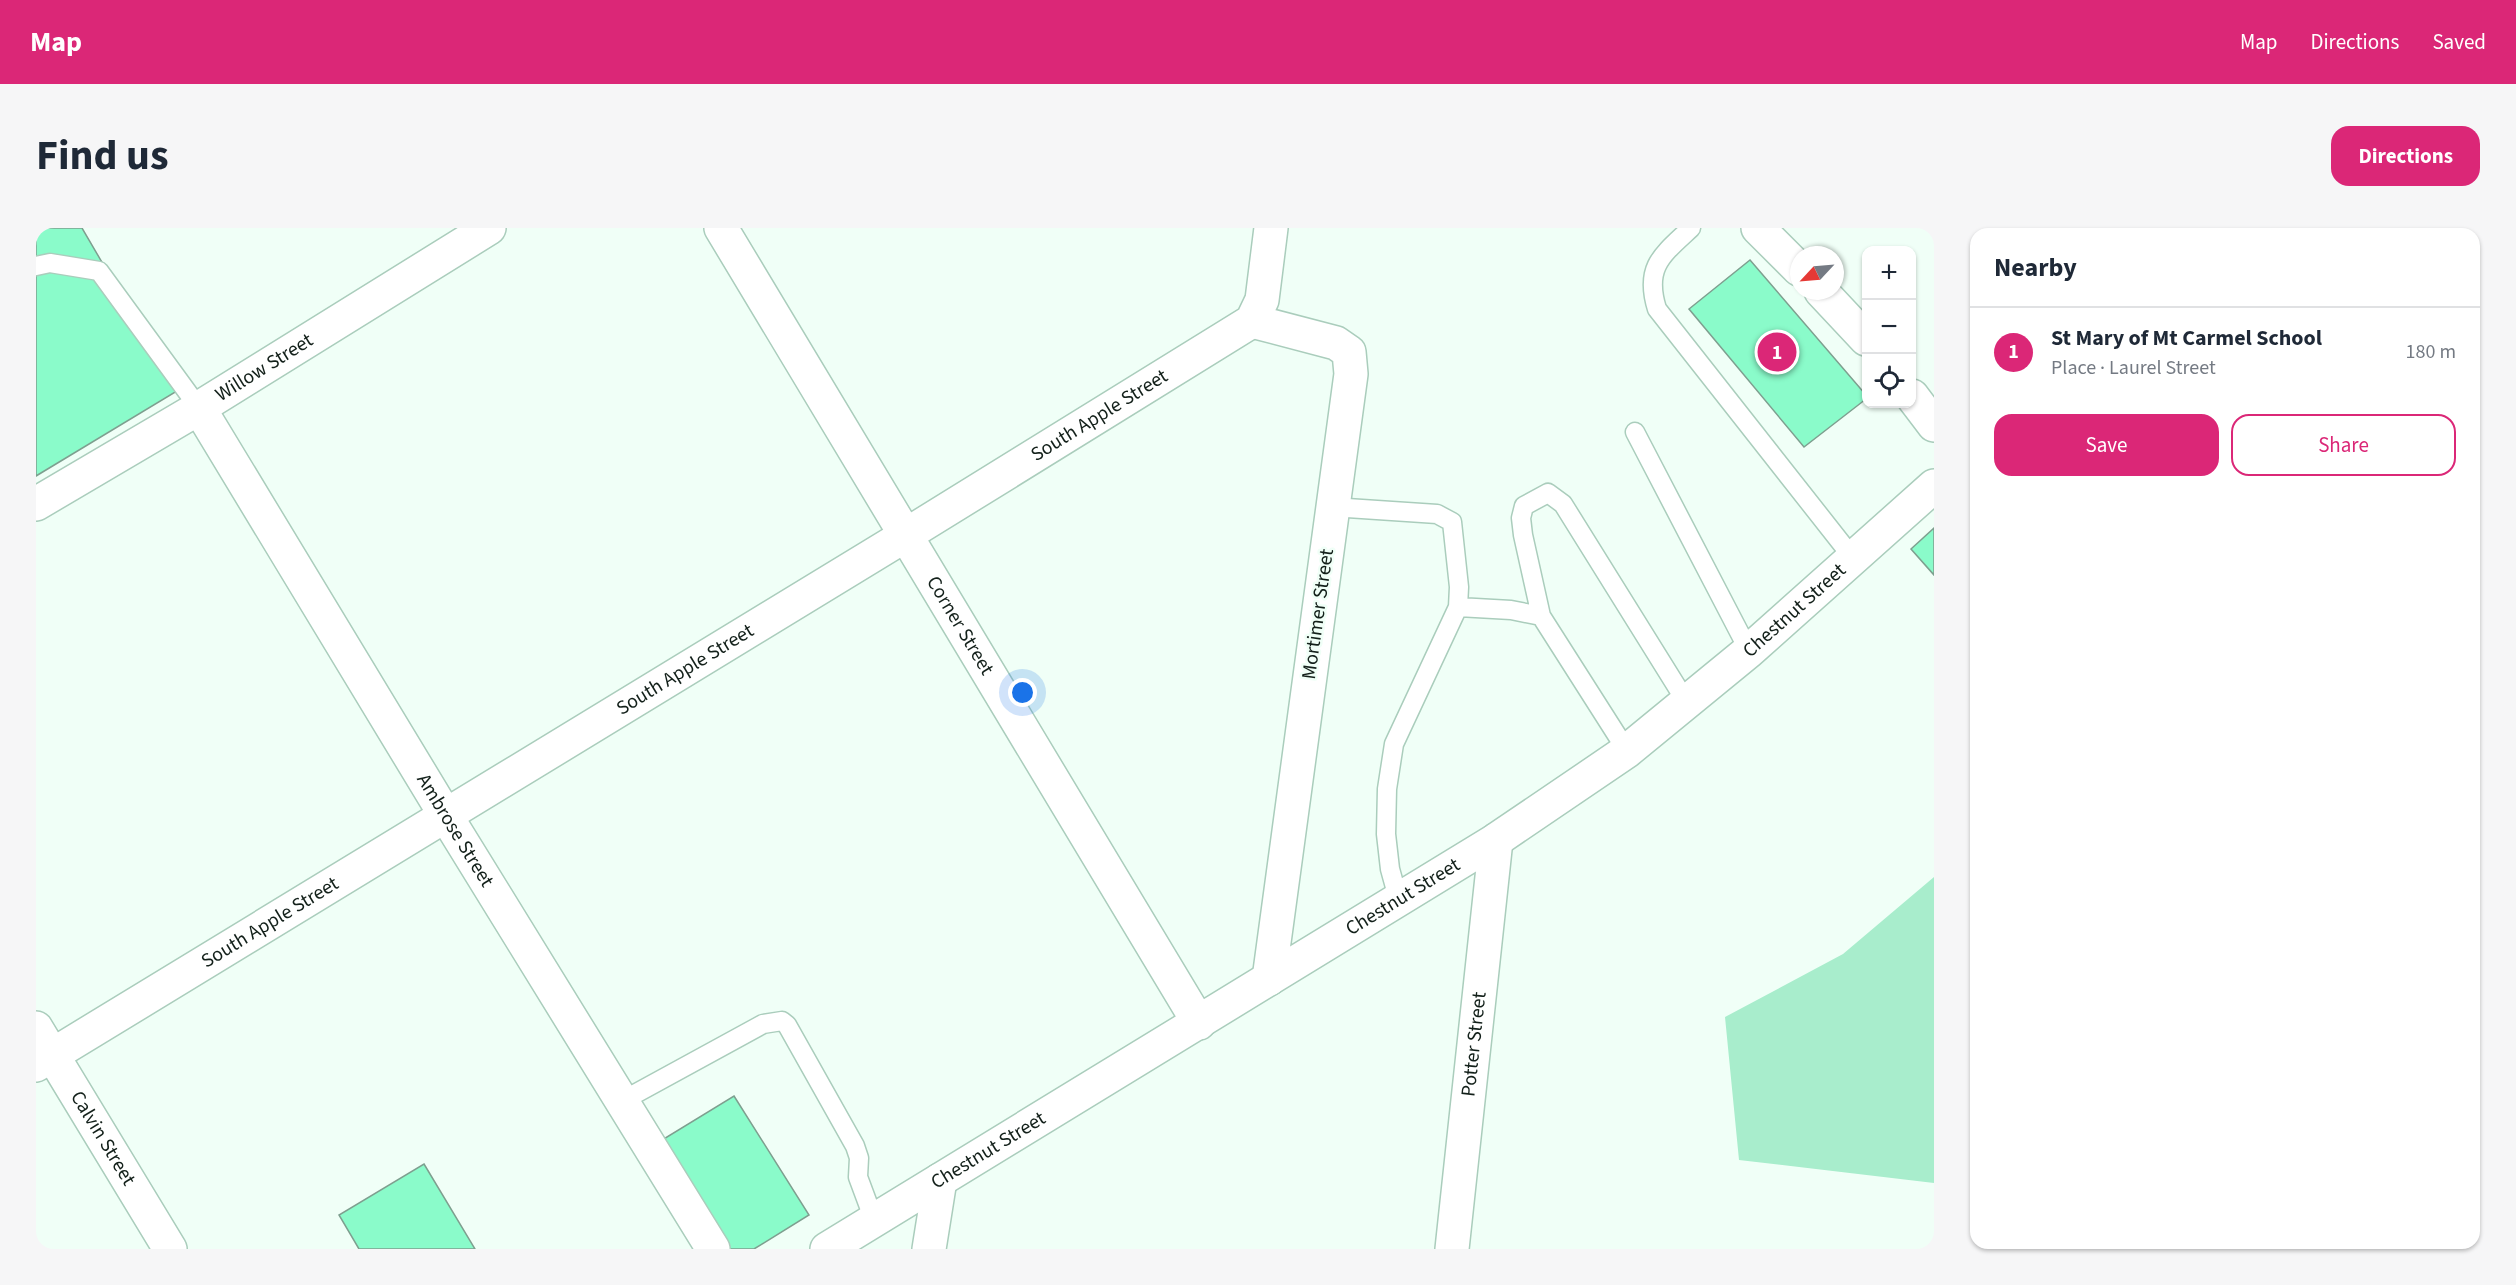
<!DOCTYPE html>
<html lang="en">
<head>
<meta charset="utf-8">
<style>
  :root { --surface:#fff; --page:#f6f6f7; --text:#1f2937; --muted:#747a83; --line:#e0e1e3; --accent:#db2777 }
  body { margin:0; font-family:"Source Sans 3",sans-serif; background:var(--page); color:var(--text) }
  .controls { position:absolute; right:18px; top:18px; display:grid; overflow:hidden; border-radius:12px; box-shadow:0 2px 4px #0004 }
  .controls button { width:54px; height:54px; display:grid; place-items:center; padding:0; border:0; border-bottom:2px solid var(--line); background:var(--surface); color:var(--text); font:30px sans-serif }
  .compass { position:absolute; left:1754px; top:18px; width:54px; height:54px; border-radius:50%; background:var(--surface); box-shadow:0 2px 4px #0004; rotate:244deg }
  .you { position:absolute; left:987px; top:465px; width:21px; height:21px; margin:-15px; border:4px solid #fff; border-radius:50%; background:#1a73e8; box-shadow:0 0 0 9px #1a73e833 }
  .badge { display:grid; place-items:center; width:39px; height:39px; border-radius:50%; background:var(--accent); color:#fff; font-size:20px; font-weight:700 }
  .pin { position:absolute; translate:-50% -50%; border:3px solid #fff; box-shadow:0 2px 6px #0006 }
  .list { margin:0; padding:0; list-style:none }
  h2 { display:flex; justify-content:space-between; align-items:center; height:78px; margin:0; padding:0 24px; font-size:26px }
  h2 small { font-size:20px; font-weight:400; color:var(--muted) }
  .list li { display:grid; grid-template-columns:39px 1fr auto; gap:18px; align-items:center; box-sizing:border-box; height:90px; padding:0 24px; border-top:2px solid var(--line) }
  .list b { display:block; font-size:22px; white-space:nowrap }
  .list p { margin:0; font-size:20px; white-space:nowrap; color:var(--muted) }
  .list em { font-size:20px; font-style:normal; color:var(--muted) }
  .actions { display:flex; gap:12px; padding:18px 24px }
  .actions a { flex:1; padding:14px 0; border:2px solid var(--accent); border-radius:18px; text-align:center; font-size:21px; color:var(--accent) }
  .actions .main { background:var(--accent); color:#fff }
  .icon { flex:none; width:33px; height:33px; fill:none; stroke:currentColor; stroke-width:2; stroke-linecap:round; stroke-linejoin:round }
  .map { position:relative; flex:none; width:1898px; height:1021px; overflow:hidden; border-radius:18px }
  header { display:flex; align-items:center; gap:36px; box-sizing:border-box; height:84px; padding:0 30px; background:var(--accent); color:#fff }
  header strong { font-size:28px }
  nav { display:flex; gap:33px; margin-inline-start:auto; font-size:21px }
  .intro { display:flex; align-items:center; justify-content:space-between; box-sizing:border-box; height:144px; padding:0 36px }
  h1 { margin:0; font-size:42px }
  .button { padding:15px 27px; border-radius:18px; background:var(--accent); color:#fff; font-size:21px; font-weight:700 }
  main { display:flex; gap:36px; padding:0 36px }
  aside { flex:1; background:var(--surface); border-radius:18px; box-shadow:0 2px 4px #0004 }
  .map>svg:first-child { display:block }
  .green { fill:#a8edcc }
  .building { fill:#8afbca; stroke:#7e9f8f; stroke-width:1.5 }
  .lines { fill:none; stroke-linecap:round; stroke-linejoin:round }
  .service-casing { stroke:#aacdbc; stroke-width:21 }
  .minor-casing { stroke:#aacdbc; stroke-width:36 }
  .service { stroke:#fff; stroke-width:18 }
  .minor { stroke:#fff; stroke-width:33 }
  .labels { text-anchor:middle; dominant-baseline:central; stroke-width:5; stroke-linejoin:round; paint-order:stroke }
  .street-label { font-size:20px; fill:#13201a; stroke:#f0fff7 }
</style>
</head>
<body>
<header>
<strong>Map</strong>
<nav><a>Map</a><a>Directions</a><a>Saved</a></nav>
</header>
<div class="intro"><h1>Find us</h1><a class="button">Directions</a></div>
<main>
<div class="map">
<svg width="1898" height="1021" viewBox="0 0 1898 1021">
  <rect width="100%" height="100%" fill="#f0fff7"/>
  <path class="green" d="M1898 649V955L1703 932 1689 789 1807 726Z"/>
  <path class="building" d="M0 0H46L141 163 0 248Z
    M1714 32 1830 167V171L1768 219 1653 81Z
    M1898 300V347L1875 321Z
    M698 868 773 987 718 1021H694L626 912Z
    M388 936 439 1021H323L303 987Z"/>
  <g class="lines">
    <defs>
      <path id="service" d="M1655 0C1626 27 1608 39 1621 81L1817 330
        M0 38 14 35 63 43 163 180
        M1599 204 1713 423
        M1296 279 1401 286 1416 294 1423 359 1422 379 1358 516 1351 561 1350 606 1354 641 1362 670
        M1422 379 1475 382 1505 388
        M1591 523 1505 388 1487 307 1485 290 1488 278 1512 265 1527 276 1651 475
        M586 873 727 796 746 793 751 797 819 918 823 930 822 949 838 992"/>
      <g id="minor">
        <path id="s1" d="M685 0 1163 795"/>
        <path d="M1722 0 1763 41"/>
        <path d="M1785 63 1830 111"/>
        <path d="M1216 93 1300 115 1313 124 1315 146 1233 751"/>
        <path d="M1876 168 1898 197"/>
        <path id="s2" d="M163 180 410 588 677 1021"/>
        <path id="s3" d="M0 276 163 180 453 0"/>
        <path id="s4" d="M0 800 134 1021"/>
        <path id="s5" d="M0 837 870 307 1216 93 1226 72 1235 0"/>
        <path id="s6" d="M791 1021 1460 612 1591 523 1713 423 1898 258"/>
        <path d="M893 1021 904 952"/>
        <path id="s7" d="M1416 1021 1460 612"/>
      </g>
    </defs>
    <use href="#service" class="service-casing"/>
    <use href="#minor" class="minor-casing"/>
    <use href="#service" class="service"/>
    <use href="#minor" class="minor"/>
  </g>
  <g class="labels">
    <g class="street-label">
      <text stroke="none"><textPath href="#s3" startOffset="266">Willow Street</textPath></text>
      <text stroke="none"><textPath href="#s5" startOffset="1246">South Apple Street</textPath></text>
      <text stroke="none"><textPath href="#s6" startOffset="1161">Chestnut Street</textPath></text>
      <text transform="translate(1282 386) rotate(-82)">Mortimer Street</text>
      <text stroke="none"><textPath href="#s1" startOffset="464">Corner Street</textPath></text>
      <text stroke="none"><textPath href="#s5" startOffset="760">South Apple Street</textPath></text>
      <text stroke="none"><textPath href="#s2" startOffset="494">Ambrose Street</textPath></text>
      <text stroke="none"><textPath href="#s6" startOffset="675">Chestnut Street</textPath></text>
      <text stroke="none"><textPath href="#s5" startOffset="274">South Apple Street</textPath></text>
      <text stroke="none"><textPath href="#s7" startOffset="206">Potter Street</textPath></text>
      <text stroke="none"><textPath href="#s4" startOffset="129">Calvin Street</textPath></text>
      <text stroke="none"><textPath href="#s6" startOffset="189">Chestnut Street</textPath></text>
    </g>
  </g>
</svg>
<div class="controls">
<button>+</button>
<button>−</button>
<button><svg class="icon" aria-label="locate" viewBox="0 0 24 24"><circle cx="12" cy="12" r="6"/><path d="M12 2v4M12 18v4M2 12h4M18 12h4"/></svg></button>
</div>
<svg class="compass" viewBox="-18 -18 36 36"><path d="M0-13l5 13h-10z" fill="#e53935"/><path d="M0 13l5-13h-10z" fill="#747a83"/></svg>
<div class="you"></div>
<div class="pin badge" style="left:1741px;top:124px">1</div>
</div>
<aside>
<h2>Nearby<small></small></h2>
<ul class="list">
<li><span class="badge">1</span><div><b>St Mary of Mt Carmel School</b><p>Place · Laurel Street</p></div><em>180 m</em></li>
</ul>
<div class="actions"><a class="main">Save</a><a>Share</a></div>
</aside>
</main>
</body>
</html>
